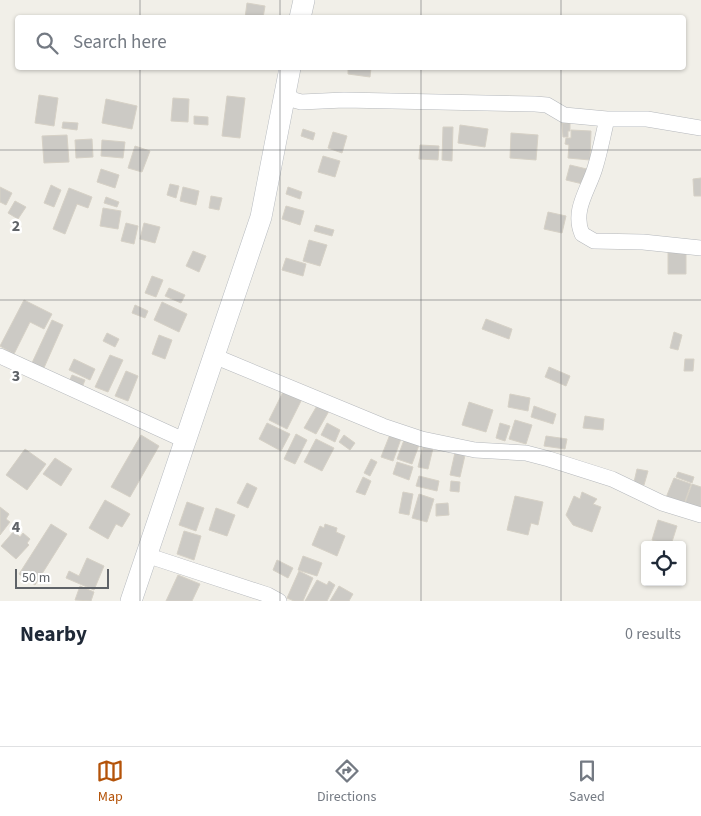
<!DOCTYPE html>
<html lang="en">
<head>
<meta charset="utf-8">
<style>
  :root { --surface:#fff; --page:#f6f6f7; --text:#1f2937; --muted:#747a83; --line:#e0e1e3; --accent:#b45309 }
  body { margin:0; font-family:"Source Sans 3",sans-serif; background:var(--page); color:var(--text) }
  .controls { position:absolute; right:15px; bottom:15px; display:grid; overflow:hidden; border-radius:5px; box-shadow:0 1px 4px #0004 }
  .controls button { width:45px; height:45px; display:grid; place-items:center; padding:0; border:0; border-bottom:1px solid var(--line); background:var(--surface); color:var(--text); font:25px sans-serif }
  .scale { position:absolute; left:15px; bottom:12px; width:94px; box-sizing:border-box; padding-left:5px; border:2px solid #5f6368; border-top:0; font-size:14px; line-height:18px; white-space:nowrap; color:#5f6368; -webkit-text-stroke:4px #fff; paint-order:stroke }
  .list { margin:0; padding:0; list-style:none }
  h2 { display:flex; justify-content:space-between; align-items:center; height:65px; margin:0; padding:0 20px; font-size:21px }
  h2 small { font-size:16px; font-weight:400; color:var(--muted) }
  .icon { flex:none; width:28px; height:28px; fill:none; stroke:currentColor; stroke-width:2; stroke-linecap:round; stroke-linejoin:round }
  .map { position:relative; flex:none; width:701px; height:601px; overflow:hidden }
  .search { position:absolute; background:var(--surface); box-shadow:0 1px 4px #0004; left:15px; right:15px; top:15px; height:55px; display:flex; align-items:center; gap:12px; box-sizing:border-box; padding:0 18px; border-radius:5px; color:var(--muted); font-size:19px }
  .sheet { height:145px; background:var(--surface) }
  nav { display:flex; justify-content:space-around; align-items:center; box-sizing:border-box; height:70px; border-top:1px solid var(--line); background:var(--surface); font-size:14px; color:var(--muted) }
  nav a { display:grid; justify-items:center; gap:2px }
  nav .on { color:var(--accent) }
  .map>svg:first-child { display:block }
  .building { fill:#cccac5; stroke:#d6d1c6 }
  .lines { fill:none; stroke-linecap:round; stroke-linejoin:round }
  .street-casing { stroke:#b5b8bc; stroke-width:16 }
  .secondary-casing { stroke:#b6babf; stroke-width:22 }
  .street { stroke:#fff; stroke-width:15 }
  .secondary { stroke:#fff; stroke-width:21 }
  .grid { fill:none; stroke:#5f6368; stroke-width:1; stroke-opacity:0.55 }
  .grid-label { font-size:16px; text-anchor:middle; font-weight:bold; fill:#5f6368; stroke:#fff; stroke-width:5; stroke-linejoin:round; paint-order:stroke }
</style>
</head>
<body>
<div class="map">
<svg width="701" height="601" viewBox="0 0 701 601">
  <rect width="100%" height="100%" fill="#f1efe8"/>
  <path class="building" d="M247 3 265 6 263 18H245Z
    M348 68H371L370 77 348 74Z
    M39 95 58 98 54 126 35 123Z
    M227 96 245 98 240 138 222 136Z
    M173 98 189 99 188 122 171 121Z
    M106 99 137 106 132 129 102 123Z
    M194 116 208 117V125L194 124Z
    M63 122 78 123 77 130 62 128Z
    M562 123H570V131H568V137H563Z
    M460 125 488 129 485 147 458 143Z
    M443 127H453L452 161 442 160Z
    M303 129 315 133 313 140 301 136Z
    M571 130 591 131 590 160 568 158 569 145 565 144 566 138H571Z
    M333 132 347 136 342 153 328 148Z
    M511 133 538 135 536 160 510 158Z
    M67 135 69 162 44 163 42 136Z
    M92 139 93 157 76 158 75 140Z
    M102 140 125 142 123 158 101 156Z
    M420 145 439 146 438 160 419 159Z
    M135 146 150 151 142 172 128 168Z
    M323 156 340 161 335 177 318 172Z
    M570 165 591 170 587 185 566 180Z
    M101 169 119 175 115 188 97 182Z
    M701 178V196H694L693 179Z
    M170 184 179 186 176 198 167 195Z
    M51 185 61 190 54 207 44 203Z
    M0 187 12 193 6 205 0 202Z
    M183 187 199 191 196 205 180 201Z
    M288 187 302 192 300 199 286 194Z
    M69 188 92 197 88 208 77 204 65 234 53 229Z
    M211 196 222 198 219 210 209 208Z
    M106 197 119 202 117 207 104 203Z
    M15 201 26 207 18 219 8 213Z
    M286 206 304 211 300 225 282 219Z
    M103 208 121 211 118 229 100 226Z
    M548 212 566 216 562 233 544 229Z
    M126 223 138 226 134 244 121 241Z
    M144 223 160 227 155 243 140 239Z
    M316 225 334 230 332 236 314 231Z
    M309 240 327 245 320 266 303 261Z
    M193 251 206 256 199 272 186 266Z
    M668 252H686V274H668Z
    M286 258 306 264 303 276 282 270Z
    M152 276 163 280 156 297 145 293Z
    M169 288 185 295 181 303 165 296Z
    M24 300 52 314 44 329 30 322 14 354 0 346Z
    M162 302 187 314 179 332 154 320Z
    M135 305 148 311 145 318 132 313Z
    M486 319 512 329 509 339 482 329Z
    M52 320 63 325 43 370 31 365Z
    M674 332 682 335 678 350 670 348Z
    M107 333 119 339 115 347 103 341Z
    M159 335 172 340 165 359 152 354Z
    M110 355 123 360 108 392 95 387Z
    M74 359 95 369 90 380 69 370Z
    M685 359H694L693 371H684Z
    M549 367 570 376 566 386 545 377Z
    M126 371 138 376 128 401 115 396Z
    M72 375 85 380 81 390 68 384Z
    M284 390 302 399 287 429 269 420Z
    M510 394 530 398 528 411 508 407Z
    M469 402 493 410 486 432 462 425Z
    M318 404 329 411 316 434 304 428Z
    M534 406 556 414 553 424 531 417Z
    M585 416 604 419 603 430 583 428Z
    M515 420 532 425 526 444 509 439Z
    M267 423 290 434 281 451 259 439Z
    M327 423 340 430 335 442 321 435Z
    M500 423 510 426 505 441 496 438Z
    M391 432 402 436 393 461 381 457Z
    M296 434 307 440 295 464 284 459Z
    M141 435 159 446 130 497 111 487Z
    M344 435 355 443 350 450 339 442Z
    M546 436 567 439 565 449 544 446Z
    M316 439 334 448 322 471 304 462Z
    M404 440 419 445 412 464 397 459Z
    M424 442 434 444 428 469 418 467Z
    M456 448 466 451 460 477 450 475Z
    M25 449 46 464 27 490 6 475Z
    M55 458 72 469 61 486 43 474Z
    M371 459 377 462 370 476 364 473Z
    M397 462 413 467 409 480 393 474Z
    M637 469 648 471 644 485 634 482Z
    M678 472 694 477 692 483 676 477Z
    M419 476 439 481 437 491 416 486Z
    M363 477 371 481 365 495 356 492Z
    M674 478 691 484 683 507 665 500Z
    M451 481 460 482 459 492 450 491Z
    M247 483 257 488 248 508 237 503Z
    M692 484 701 487V507L699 512 684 506Z
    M403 492 413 494 409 515 399 513Z
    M582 492 597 499 593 504 601 507 592 532 573 525 566 515 574 496 580 499Z
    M419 494 434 499 427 522 412 518Z
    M515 496 543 502 538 525 531 523 528 535 507 530Z
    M105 500 130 514 122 527 116 524 108 539 89 528Z
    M187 502 204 508 196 531 179 525Z
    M448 503 449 515 436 516V504Z
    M0 507 9 514 6 519 10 522 0 535Z
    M216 508 235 515 227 536 209 530Z
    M658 520 677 526 671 545 652 540Z
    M51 524 67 534 35 585 19 574Z
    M325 524 337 528 336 532 345 536 337 556 312 545 320 526 324 528Z
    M14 531 20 537 23 533 30 539 27 543 29 545 16 559 1 546Z
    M184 531 201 536 194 560 177 554Z
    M303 556 322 563 317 576 298 570Z
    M87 558 104 566 94 590 66 578 69 571 79 576Z
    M277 560 293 568 288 578 273 570Z
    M299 571 313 578 303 601H294L287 598Z
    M178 575 200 584 192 601H166Z
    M317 580 327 585 329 581 335 585 327 601H305Z
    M80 586 94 592 91 601 75 600Z
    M339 586 353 594 349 601H330Z"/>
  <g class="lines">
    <defs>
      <path id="street" d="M285 93 294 100 301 102 344 100 535 104 547 105 564 115 607 119H647L701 128
        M607 119C603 135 600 152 595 168 588 191 572 210 582 234L594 241 643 242 701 248
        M0 356 186 441
        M214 356 383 426 422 439 475 450 526 453 549 459 612 479 662 503 701 515
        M146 555 268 595 279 601"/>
      <path id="secondary" d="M300 18 304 0
        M131 601 261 217 290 68"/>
    </defs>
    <use href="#street" class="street-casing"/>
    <use href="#secondary" class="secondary-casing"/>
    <use href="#street" class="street"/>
    <use href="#secondary" class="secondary"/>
  </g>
  <path class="grid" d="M140 0V18M280 0V18M421 0V18M561 0V18M140 68V601M280 68V601M421 68V601M561 68V601M0 150H701M0 300H701M0 451H701"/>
  <g class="grid-label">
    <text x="16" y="231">2</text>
    <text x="16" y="381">3</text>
    <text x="16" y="532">4</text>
  </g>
</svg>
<div class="controls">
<button><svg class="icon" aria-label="locate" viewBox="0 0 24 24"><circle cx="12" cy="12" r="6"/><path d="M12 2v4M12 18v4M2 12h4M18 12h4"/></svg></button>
</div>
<div class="scale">50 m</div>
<div class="search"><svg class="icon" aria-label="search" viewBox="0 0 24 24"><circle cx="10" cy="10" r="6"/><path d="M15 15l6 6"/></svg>Search here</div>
</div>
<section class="sheet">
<h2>Nearby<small>0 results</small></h2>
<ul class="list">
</ul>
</section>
<nav>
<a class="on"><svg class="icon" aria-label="map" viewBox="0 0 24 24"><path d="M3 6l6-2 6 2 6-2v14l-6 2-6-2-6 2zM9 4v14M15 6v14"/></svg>Map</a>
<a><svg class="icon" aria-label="directions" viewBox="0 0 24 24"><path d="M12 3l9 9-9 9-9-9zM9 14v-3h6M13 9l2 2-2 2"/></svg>Directions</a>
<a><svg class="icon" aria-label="saved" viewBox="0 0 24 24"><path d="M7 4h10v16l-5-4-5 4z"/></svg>Saved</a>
</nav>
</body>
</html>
